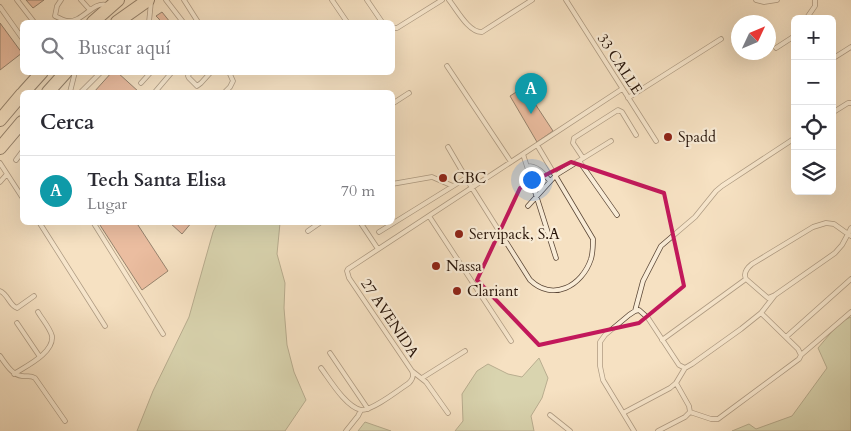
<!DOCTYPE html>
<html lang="es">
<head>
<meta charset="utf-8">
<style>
  :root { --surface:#fff; --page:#f2f2f3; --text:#2b2b33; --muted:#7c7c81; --line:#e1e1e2; --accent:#b45309 }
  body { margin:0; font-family:Cardo,serif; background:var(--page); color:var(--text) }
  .controls { position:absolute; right:15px; top:15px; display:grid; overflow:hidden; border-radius:8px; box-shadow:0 5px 20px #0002 }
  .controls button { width:45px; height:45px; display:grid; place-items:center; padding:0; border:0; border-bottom:1px solid var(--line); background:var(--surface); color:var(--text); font:25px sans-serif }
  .compass { position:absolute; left:731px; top:15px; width:45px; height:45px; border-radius:50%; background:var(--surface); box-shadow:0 5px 20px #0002; rotate:46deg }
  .you { position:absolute; left:531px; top:179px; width:18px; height:18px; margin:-12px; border:4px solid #fff; border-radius:50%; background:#1a73e8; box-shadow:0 0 0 8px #1a73e833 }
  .badge { display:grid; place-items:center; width:32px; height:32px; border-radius:50%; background:var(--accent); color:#fff; font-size:16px; font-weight:700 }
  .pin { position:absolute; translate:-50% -41px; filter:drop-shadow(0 1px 2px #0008) }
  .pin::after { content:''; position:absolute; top:26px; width:18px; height:15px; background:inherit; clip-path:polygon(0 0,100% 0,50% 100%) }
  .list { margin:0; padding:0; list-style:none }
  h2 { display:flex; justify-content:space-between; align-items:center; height:65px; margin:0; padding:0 20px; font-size:21px }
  h2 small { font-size:16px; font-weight:400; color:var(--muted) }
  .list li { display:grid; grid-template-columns:32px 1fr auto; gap:15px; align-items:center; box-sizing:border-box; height:70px; padding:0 20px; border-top:1px solid var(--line) }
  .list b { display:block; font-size:19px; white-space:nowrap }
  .list p { margin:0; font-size:16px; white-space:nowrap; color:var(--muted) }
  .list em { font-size:16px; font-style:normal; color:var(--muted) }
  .icon { flex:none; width:28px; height:28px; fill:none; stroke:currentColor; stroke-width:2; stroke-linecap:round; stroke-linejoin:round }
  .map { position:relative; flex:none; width:851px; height:431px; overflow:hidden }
  .search { position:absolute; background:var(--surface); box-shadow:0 5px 20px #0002; left:20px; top:20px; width:375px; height:55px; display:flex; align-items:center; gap:12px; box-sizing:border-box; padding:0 18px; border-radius:8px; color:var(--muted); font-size:19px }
  .panel { position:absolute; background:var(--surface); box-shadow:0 5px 20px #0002; left:20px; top:90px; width:375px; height:135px; border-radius:8px }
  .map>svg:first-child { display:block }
  .green { fill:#b7c497; stroke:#6e6c50 }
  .building { fill:#dd9076; stroke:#261308 }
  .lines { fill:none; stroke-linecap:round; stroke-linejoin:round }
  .service-casing { stroke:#5a4636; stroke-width:5.5 }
  .primary-casing { stroke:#261308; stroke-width:14 }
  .service { stroke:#f9ecd7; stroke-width:4 }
  .primary { stroke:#f6e1c2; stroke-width:12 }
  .marked { fill:none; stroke:#c2185b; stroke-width:4; stroke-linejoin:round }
  .poi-dot { fill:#8f2418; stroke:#f9ecd7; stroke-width:2 }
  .labels { text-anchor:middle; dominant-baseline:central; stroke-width:4.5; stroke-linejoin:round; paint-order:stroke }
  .street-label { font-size:15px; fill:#261308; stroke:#f9ecd7 }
  .poi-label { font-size:15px; fill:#261308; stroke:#f9ecd7; text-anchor:start }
</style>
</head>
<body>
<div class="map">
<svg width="851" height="431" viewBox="0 0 851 431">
  <rect width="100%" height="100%" fill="#f6e1c2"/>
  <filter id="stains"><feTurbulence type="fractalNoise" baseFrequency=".004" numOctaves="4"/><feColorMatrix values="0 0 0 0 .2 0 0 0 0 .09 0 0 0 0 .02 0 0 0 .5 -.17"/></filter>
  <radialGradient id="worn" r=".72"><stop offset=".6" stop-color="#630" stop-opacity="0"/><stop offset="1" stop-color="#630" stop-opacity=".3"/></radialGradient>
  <path class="green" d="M217 223H280L277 254 285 283 284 308 287 345 294 372 306 400 285 431H137L153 391 189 317 213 232Z
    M851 317V431H732L749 424 756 429 792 416 827 368 818 348 840 322Z
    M539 358 548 378 542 398 531 416 534 431H455L463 421 462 394 477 371 488 364 508 374 522 377Z
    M365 422 391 431H358Z"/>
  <path class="building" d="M26 0H44L33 8Z
    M162 12 170 22H161L159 19 156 16Z
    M0 23 22 53 0 70Z
    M112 72H117L139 92H94Z
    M524 87 553 131 537 142 510 96Z
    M98 222H136L168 271 142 290Z
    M169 222H192L182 234Z"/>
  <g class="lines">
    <defs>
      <path id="service" d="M17 0 34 22
        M61 0 57 6 55 16C59 18 63 20 67 21 83 23 92 1 107 5
        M81 0 90 10
        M166 0 183 22
        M184 0 198 22
        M332 0 347 22
        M367 0 382 22
        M449 0C457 10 469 33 482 32L532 0
        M566 0 656 141
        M756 0 764 2 777 0
        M0 7 22 38
        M806 19 815 6V0
        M149 22 151 2
        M392 28H397L442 0
        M776 48 793 37 795 35
        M832 59 851 47
        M447 66 511 162
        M190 72 188 76 189 78 197 86 201 83 211 72
        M141 83 151 72
        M70 92 75 72
        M81 92 101 72
        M155 92 172 72
        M225 92 230 87 233 81 229 72
        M628 98 721 39
        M392 104 409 93
        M832 113 848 103H851
        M448 147 472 188 530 280C553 302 582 286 591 259 593 252 593 246 593 239L537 145
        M523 154 556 258
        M583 158 573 143 574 138 618 110 622 112 636 135
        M16 160 22 152
        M579 161 617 215
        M0 163 22 197
        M527 166C538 166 543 173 550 181
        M0 182 7 174
        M392 184 432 177 453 186
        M528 206 556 175 611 141
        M429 216 511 341
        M39 222 105 326
        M93 222 163 334
        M360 222 378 249
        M826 223 834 224 848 234 842 245 835 253 775 295 768 298 746 279C743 273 747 268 752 264L813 227Z
        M851 228 848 234 851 236
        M308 231 321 222
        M379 232 466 178
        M0 291C8 294 9 305 17 308L34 296
        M635 311 643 281 661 246 695 217 716 191 722 186 795 138
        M17 323 40 357
        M786 337 851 279
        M662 340 746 279
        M330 353 368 409
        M801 355 851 312
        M0 356C6 364 12 375 22 376 28 377 30 375 35 378L65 421
        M321 368C330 380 346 407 361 410 372 411 400 389 409 383 413 379 414 376 412 371L349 278 347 271 348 269 622 89
        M412 371 426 382 448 413
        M14 374C26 366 54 353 52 336 50 328 42 319 38 312
        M422 378 465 351
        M690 412 711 419H718L799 359 801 355 798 349 761 313
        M623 413 670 388 676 383 685 368
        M550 415 570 431
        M346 431 358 416 361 410
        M634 431 603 380 600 366V342L605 335 629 315 635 311 639 310 648 318 679 365 685 368 692 364 741 329 761 313 775 295
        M658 431 685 417 690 412 689 406 676 383"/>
      <path id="primary" d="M93 22 118 0
        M117 22 148 0
        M24 92 42 72
        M48 92 66 72
        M0 120 22 94
        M0 148 22 122"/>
    </defs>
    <use href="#service" class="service-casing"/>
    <use href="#primary" class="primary-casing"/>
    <use href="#service" class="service"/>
    <use href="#primary" class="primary"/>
  </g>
  <path d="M0 0H851V431H0ZM571 162 664 193 684 286 639 323 539 345 477 280 520 188Z" fill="#f6e1c2" fill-opacity=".55" fill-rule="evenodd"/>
  <path class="marked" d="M571 162 664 193 684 286 639 323 539 345 477 280 520 188Z"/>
  <g class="poi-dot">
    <circle cx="668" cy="137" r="5"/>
    <circle cx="443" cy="178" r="5"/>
    <circle cx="459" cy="234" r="5"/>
    <circle cx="436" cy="266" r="5"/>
    <circle cx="457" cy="291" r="5"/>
  </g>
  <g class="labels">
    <g class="street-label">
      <text transform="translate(620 64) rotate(57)">33 CALLE</text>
      <text transform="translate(390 318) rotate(56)">27 AVENIDA</text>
    </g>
    <g class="poi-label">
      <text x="678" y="137">Spadd</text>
      <text x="453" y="178">CBC</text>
      <text x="469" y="234">Servipack, S.A</text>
      <text x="446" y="266">Nassa</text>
      <text x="467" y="291">Clariant</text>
    </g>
  </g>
  <rect width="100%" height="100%" filter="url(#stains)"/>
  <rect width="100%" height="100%" fill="url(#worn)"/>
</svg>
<div class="controls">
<button>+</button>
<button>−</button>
<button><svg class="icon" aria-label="locate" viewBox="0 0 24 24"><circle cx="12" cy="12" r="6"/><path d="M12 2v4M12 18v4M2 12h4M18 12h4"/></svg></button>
<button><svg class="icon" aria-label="layers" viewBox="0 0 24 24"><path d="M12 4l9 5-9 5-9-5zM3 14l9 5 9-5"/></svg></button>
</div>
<svg class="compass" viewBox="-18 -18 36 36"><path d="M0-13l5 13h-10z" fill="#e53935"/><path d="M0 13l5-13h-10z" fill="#7c7c81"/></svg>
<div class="you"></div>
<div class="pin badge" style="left:531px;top:114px;background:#0f9aa8">A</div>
<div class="search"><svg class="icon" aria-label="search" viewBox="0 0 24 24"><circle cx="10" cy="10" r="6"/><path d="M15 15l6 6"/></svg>Buscar aquí</div>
<section class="panel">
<h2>Cerca<small></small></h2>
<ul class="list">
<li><span class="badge" style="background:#0f9aa8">A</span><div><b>Tech Santa Elisa</b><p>Lugar</p></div><em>70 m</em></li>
</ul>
</section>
</div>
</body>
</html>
